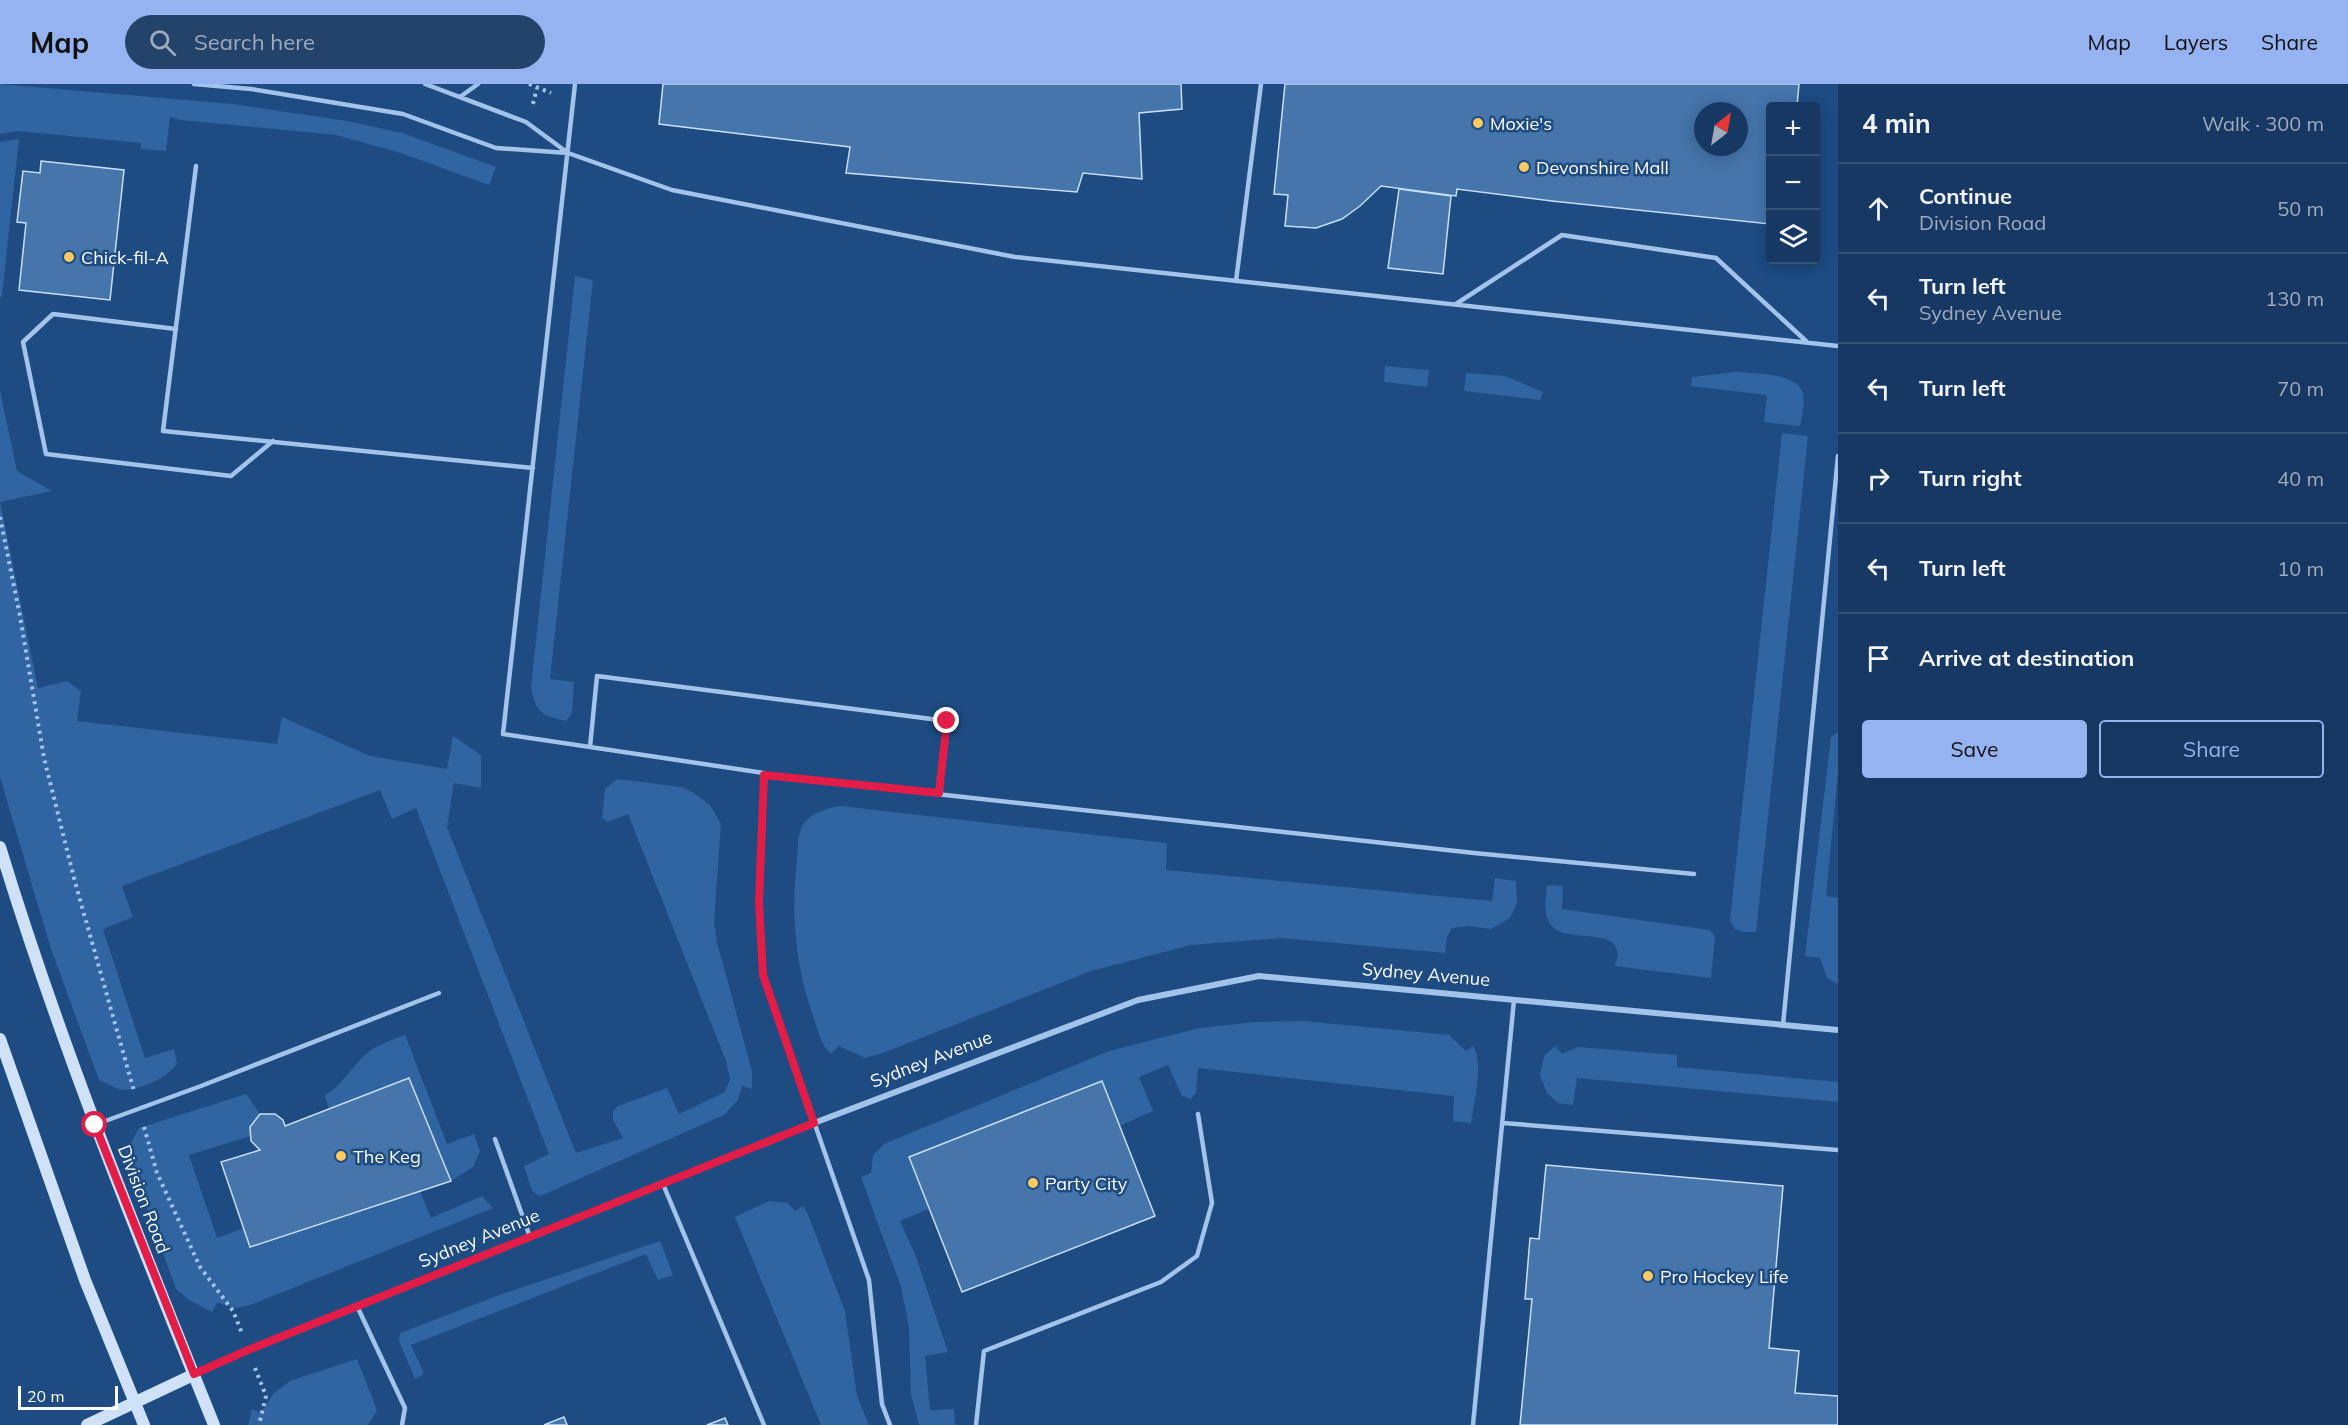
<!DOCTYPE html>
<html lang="en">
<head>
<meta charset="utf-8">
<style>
  :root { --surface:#163862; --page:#23436b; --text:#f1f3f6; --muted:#9eacbe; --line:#355277; --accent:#95b2f1 }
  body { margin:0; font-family:Mulish,sans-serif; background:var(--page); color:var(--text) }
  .controls { position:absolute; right:18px; top:18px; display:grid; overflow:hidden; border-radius:6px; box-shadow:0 3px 15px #0003 }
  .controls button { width:54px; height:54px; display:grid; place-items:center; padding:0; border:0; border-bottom:2px solid var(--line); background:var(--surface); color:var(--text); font:30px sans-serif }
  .compass { position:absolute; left:1694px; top:18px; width:54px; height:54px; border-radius:50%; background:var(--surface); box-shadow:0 3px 15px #0003; rotate:31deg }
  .scale { position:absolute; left:18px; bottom:15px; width:100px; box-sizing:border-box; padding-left:6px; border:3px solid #fff; border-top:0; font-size:16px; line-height:21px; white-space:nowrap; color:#fff; -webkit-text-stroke:4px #1d4b82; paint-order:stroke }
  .stop { position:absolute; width:18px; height:18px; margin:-14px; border:4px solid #e11d48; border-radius:50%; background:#fff }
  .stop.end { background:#e11d48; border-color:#fff; box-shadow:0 2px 6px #0008 }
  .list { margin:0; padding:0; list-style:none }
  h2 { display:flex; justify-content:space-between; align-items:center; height:78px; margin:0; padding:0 24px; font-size:26px }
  h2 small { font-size:20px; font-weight:400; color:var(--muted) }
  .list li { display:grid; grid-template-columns:39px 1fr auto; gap:18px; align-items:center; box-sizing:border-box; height:90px; padding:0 24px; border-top:2px solid var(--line) }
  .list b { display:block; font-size:22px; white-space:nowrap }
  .list p { margin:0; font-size:20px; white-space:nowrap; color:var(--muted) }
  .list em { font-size:20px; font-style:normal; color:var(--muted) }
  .actions { display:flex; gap:12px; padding:18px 24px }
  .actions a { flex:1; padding:14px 0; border:2px solid var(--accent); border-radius:6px; text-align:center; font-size:21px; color:var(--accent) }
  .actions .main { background:var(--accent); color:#111 }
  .icon { flex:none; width:33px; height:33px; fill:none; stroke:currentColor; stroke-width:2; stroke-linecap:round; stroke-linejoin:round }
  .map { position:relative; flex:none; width:1838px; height:1341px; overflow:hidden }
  header { display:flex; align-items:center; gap:36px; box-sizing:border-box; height:84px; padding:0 30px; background:var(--accent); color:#111 }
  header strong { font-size:28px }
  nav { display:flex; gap:33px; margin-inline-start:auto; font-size:21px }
  .search { width:420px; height:54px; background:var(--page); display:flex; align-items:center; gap:15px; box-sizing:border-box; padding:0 21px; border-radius:33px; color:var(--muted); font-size:22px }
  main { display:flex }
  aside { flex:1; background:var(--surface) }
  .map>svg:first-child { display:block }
  .green { fill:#3065a1 }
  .building { fill:#4575ab; stroke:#c7def7; stroke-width:1.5; fill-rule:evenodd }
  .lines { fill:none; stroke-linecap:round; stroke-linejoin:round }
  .path { stroke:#a2c4ea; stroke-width:4; stroke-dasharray:3 4.5; stroke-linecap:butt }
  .lane { stroke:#a2c4ea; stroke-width:4.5 }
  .street { stroke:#a2c4ea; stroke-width:6 }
  .secondary { stroke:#cee1f7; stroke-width:12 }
  .route { stroke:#e11d48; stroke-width:8 }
  .poi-dot { fill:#f9ca61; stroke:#1d4b82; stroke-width:2 }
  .labels { text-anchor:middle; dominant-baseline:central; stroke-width:5; stroke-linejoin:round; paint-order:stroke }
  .poi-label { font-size:18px; fill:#fff; stroke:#1d4b82; text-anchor:start }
  .street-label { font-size:18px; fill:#fff; stroke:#1d4b82 }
</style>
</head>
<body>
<header>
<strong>Map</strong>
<div class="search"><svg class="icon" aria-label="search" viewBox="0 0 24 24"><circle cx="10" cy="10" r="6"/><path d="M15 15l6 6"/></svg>Search here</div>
<nav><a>Map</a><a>Layers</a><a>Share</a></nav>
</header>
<main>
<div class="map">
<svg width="1838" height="1341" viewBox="0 0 1838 1341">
  <rect width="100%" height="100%" fill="#1d4b82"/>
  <path class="green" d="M0 0 233 20 347 37 402 49 496 83 489 101 401 69 336 51 181 36 170 33 166 67 141 65V59L18 47 0 50Z
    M19 55 2 212 0 214V58Z
    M575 192 593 196 550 595 574 598 572 629 566 637C541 631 536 629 531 603Z
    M1385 282 1429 286 1427 303 1384 298Z
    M1736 288C1754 290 1799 288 1803 310 1805 320 1802 332 1800 342L1764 338 1767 311 1691 302 1692 293Z
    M1466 289 1505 292 1543 308 1540 316 1464 307Z
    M0 307 17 387 52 407 0 418 38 604 67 597 81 607 77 637 277 660 282 633 370 672 447 685 453 652 481 671V704L454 699 447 743 576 1069 623 1054 613 1036V1027L618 1022 667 1004 679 1030 725 1008 730 995 726 977 628 730 608 738 602 734 605 705 617 695 681 703 692 708 710 721 721 740 714 837 717 858 752 987V1005L742 1002 738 1016 724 1031 540 1112 532 1107 524 1082 549 1070 416 724 392 735 380 706 122 802 133 833 103 845 145 974 174 965 177 980C166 994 145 1004 126 1006 118 1007 107 999 99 996L51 865 0 693Z
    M1782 349 1808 352 1756 848H1744L1735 845 1730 836Z
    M1838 648V689L1826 812 1838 814V900L1827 894 1820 874 1805 872 1831 653Z
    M840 722 1167 759 1166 786 1492 817 1495 794 1516 797 1517 819 1510 834 1491 845 1469 842 1452 844 1447 853 1445 869 1282 854 1191 861 1091 887 883 969 865 974 839 962 831 970C821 961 819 950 815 938 795 883 791 833 797 775 798 763 797 745 807 736 816 727 828 724 840 722Z
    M1547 801 1563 802 1562 825 1710 846 1715 853 1711 894 1615 882C1631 836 1564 865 1549 838 1543 826 1546 813 1547 801Z
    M1304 937 1449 951 1466 967 1473 962C1484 979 1474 1019 1471 1039L1453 1037 1454 1012 1198 984 1196 1009 1191 1015 1182 1012 1168 981 1139 993 1153 1027 1119 1042 1101 997 909 1073 929 1125 900 1137 915 1170 948 1268 925 1272 930 1326 954 1325 955 1341H919L911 1311 909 1243 901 1203 861 1093 871 1089 873 1071 884 1060 1109 967 1200 944 1255 938Z
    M405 951 447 1060 474 1050 480 1067 473 1083 451 1097 409 994 329 1025 325 1011C342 1002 351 983 366 970 376 961 392 956 405 951Z
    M1555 962 1562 970 1578 963 1677 971V983L1838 998V1018L1577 994 1573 1021 1558 1019 1547 1009 1540 991 1544 972Z
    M246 1010 260 1030 250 1043 251 1052 189 1071 217 1154 244 1144 420 1107 431 1134 482 1112 493 1124 250 1221 236 1224 217 1219 212 1228 189 1216 176 1205 126 1068 139 1044Z
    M769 1117 788 1119 795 1127 803 1122 807 1128 845 1227 857 1312 869 1341H821L735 1133Z
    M660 1157 673 1191 658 1196 646 1170 411 1261 424 1290 415 1295 399 1257 400 1249 502 1210Z
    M357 1275 377 1326 368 1341H248L252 1325 261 1329 273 1310 290 1297Z"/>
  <path class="building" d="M663 0H1181L1182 25 1139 29 1142 95 1083 89 1077 108 846 89 850 63 659 40Z
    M1285 0H1799L1797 22H1770V140L1552 117 1457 105 1456 112 1381 102 1360 122 1342 135 1316 144 1285 142 1288 111 1274 110ZM1703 27H1739V63H1703Z
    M41 77 124 86 110 216 19 206 26 139 17 138 23 87 40 89Z
    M1399 105 1451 112 1443 190 1388 184Z
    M409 994 451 1097 250 1163 221 1078 260 1066 251 1057 250 1043 260 1030H275L283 1036 285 1042Z
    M1102 997 1155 1132 962 1208 909 1073Z
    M1546 1081 1783 1102 1769 1264 1799 1267 1795 1309 1838 1312V1341H1520L1532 1215H1525L1530 1154 1539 1155Z
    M564 1333 567 1341H544Z
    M725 1334 728 1341H707Z"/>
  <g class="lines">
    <path class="path" d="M529 0 551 9
      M533 20 537 4
      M0 433 20 532 44 674 75 798 134 1007
      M144 1043 157 1089 200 1183 233 1227 242 1249
      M255 1284 266 1312 259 1341"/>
    <path class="lane" d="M194 0 251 5 403 30 496 64 568 69 672 106 1015 173 1838 262
      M425 0 526 38 568 69
      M575 0 503 650 764 689 759 818 763 891 869 1196 882 1320 890 1341
      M460 13 478 0
      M196 82 163 347 533 384
      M1236 197 1261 0
      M1456 220 1562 151 1716 174 1806 257
      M176 245 53 230 23 258 46 370 231 392 273 357
      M590 663 597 592 947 637 939 709
      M764 691 1474 769 1694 790
      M1783 941 1838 372
      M1503 1039 1838 1066
      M97 1040 201 1002 439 909
      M495 1055 530 1153
      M663 1100 764 1341
      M357 1222 405 1324 402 1341
      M976 1341 984 1267 1161 1198 1197 1172 1212 1119 1198 1030
      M1473 1341 1514 916"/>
    <path class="street" d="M194 1290 248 1266 814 1039 1138 916 1259 892 1838 946"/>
    <path class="secondary" d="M0 763C60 960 137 1150 214 1341
      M0 955 85 1196 144 1341
      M87 1341 193 1291"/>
  </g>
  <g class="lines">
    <path class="route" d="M95 1041 194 1290 248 1266 814 1039 763 891 759 818 764 691 939 709 947 637"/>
  </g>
  <g class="poi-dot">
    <circle cx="1478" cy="39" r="6"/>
    <circle cx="1524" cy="83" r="6"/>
    <circle cx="69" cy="173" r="6"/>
    <circle cx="341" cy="1072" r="6"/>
    <circle cx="1033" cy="1099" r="6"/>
    <circle cx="1648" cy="1192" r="6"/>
  </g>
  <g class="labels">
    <g class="poi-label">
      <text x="1490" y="39">Moxie's</text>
      <text x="1536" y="83">Devonshire Mall</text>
      <text x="81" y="173">Chick-fil-A</text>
      <text x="353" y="1072">The Keg</text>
      <text x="1045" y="1099">Party City</text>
      <text x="1660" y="1192">Pro Hockey Life</text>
    </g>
    <g class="street-label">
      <text transform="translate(1426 890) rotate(5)">Sydney Avenue</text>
      <text transform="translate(931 975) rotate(-21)">Sydney Avenue</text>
      <text transform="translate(144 1115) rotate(69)">Division Road</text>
      <text transform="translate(479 1154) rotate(-22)">Sydney Avenue</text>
    </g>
  </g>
</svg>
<div class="controls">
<button>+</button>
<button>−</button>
<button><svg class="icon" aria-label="layers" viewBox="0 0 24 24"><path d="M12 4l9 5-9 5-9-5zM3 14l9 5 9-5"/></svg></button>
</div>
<svg class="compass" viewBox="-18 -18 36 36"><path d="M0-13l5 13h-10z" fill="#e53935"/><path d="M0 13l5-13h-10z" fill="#9eacbe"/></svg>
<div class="scale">20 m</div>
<div class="stop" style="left:95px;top:1041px"></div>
<div class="stop end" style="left:947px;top:637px"></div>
</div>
<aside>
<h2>4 min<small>Walk · 300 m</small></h2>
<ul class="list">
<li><svg class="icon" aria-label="ahead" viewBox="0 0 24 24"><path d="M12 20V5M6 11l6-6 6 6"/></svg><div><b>Continue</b><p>Division Road</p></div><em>50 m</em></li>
<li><svg class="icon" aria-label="left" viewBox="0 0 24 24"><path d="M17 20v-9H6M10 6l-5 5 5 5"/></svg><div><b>Turn left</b><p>Sydney Avenue</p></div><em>130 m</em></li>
<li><svg class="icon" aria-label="left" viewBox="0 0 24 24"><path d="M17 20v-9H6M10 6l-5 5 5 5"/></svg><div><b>Turn left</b></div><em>70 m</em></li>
<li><svg class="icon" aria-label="right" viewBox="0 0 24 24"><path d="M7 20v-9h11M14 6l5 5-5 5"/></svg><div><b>Turn right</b></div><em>40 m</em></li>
<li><svg class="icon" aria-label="left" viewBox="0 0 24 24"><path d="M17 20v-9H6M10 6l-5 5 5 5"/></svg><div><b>Turn left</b></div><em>10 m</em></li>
<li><svg class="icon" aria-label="arrive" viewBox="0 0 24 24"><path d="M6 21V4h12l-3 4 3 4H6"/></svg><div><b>Arrive at destination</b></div></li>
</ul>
<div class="actions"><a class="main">Save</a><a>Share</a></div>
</aside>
</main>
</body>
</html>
